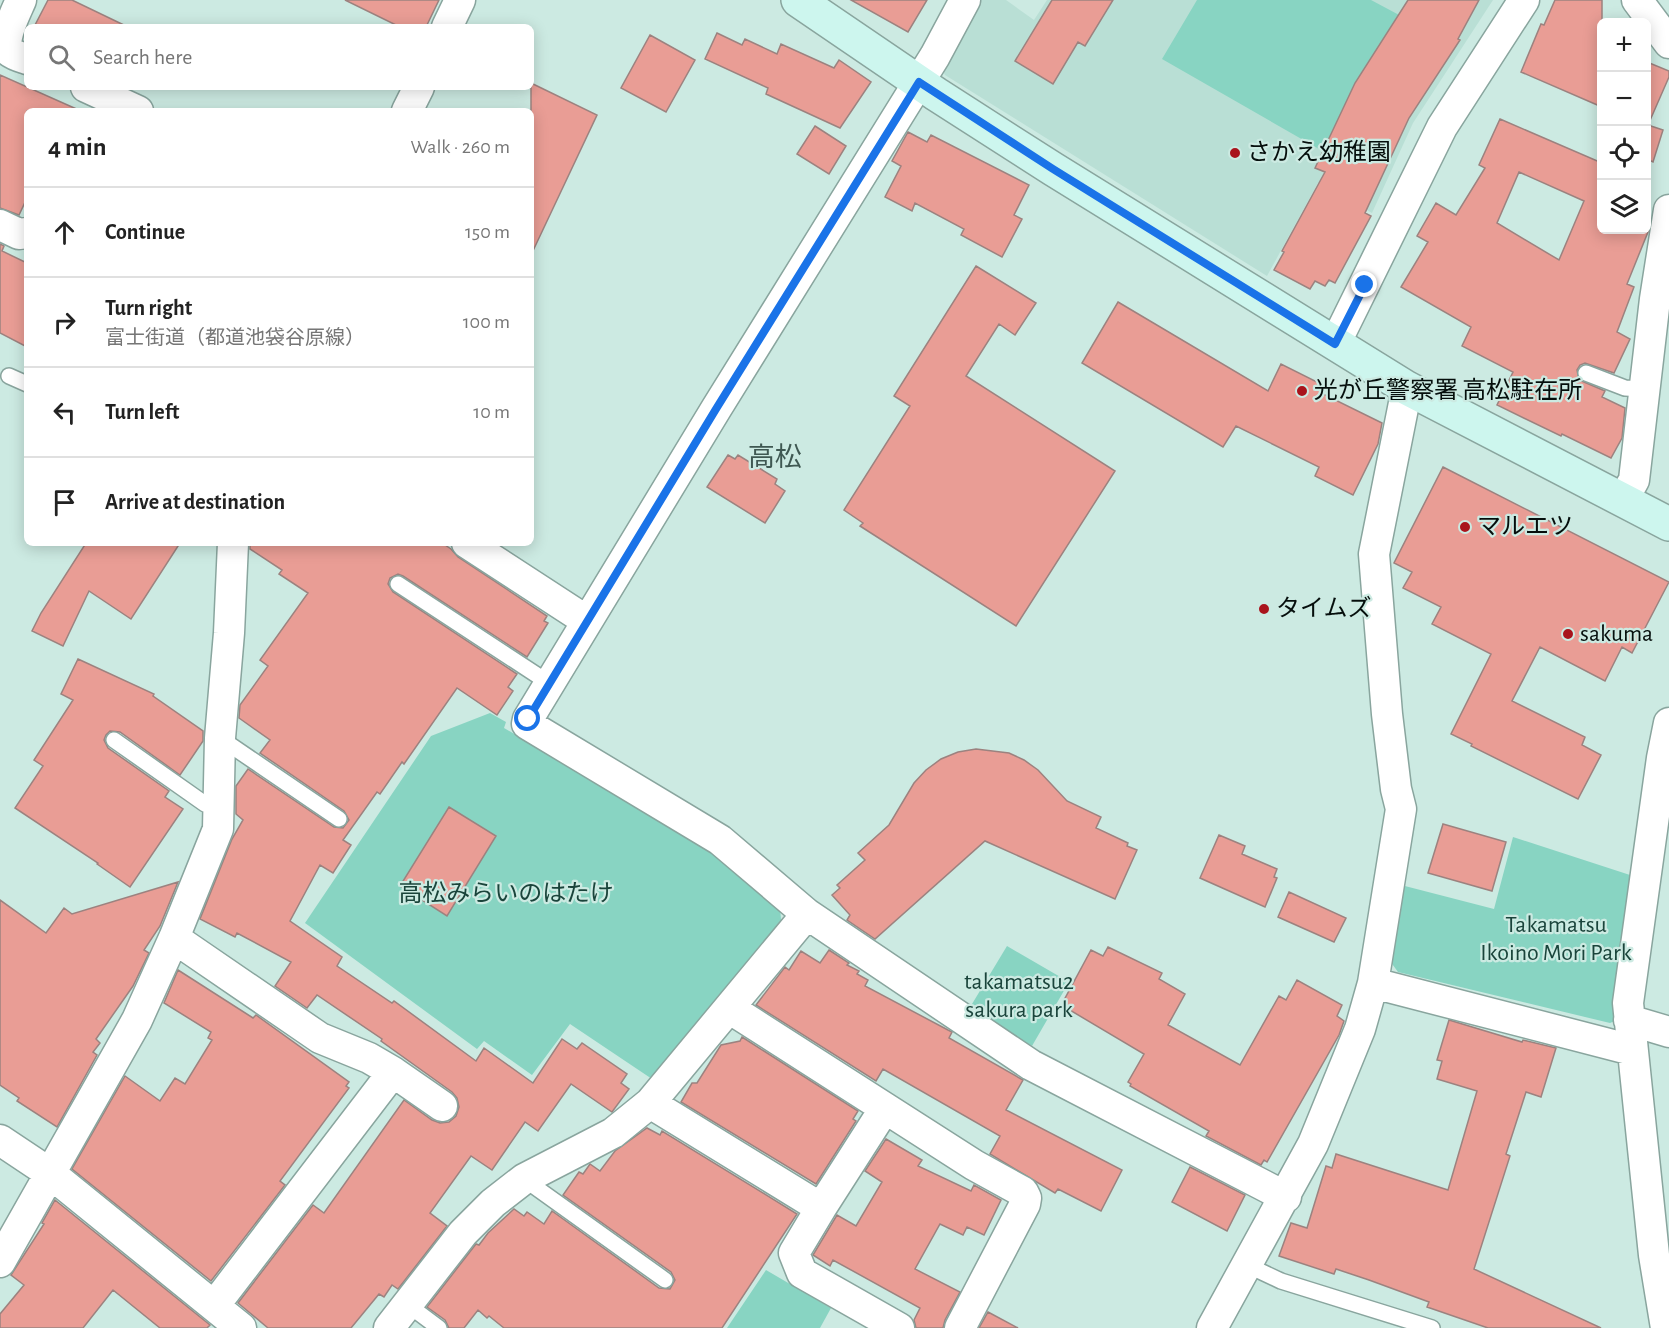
<!DOCTYPE html>
<html lang="en">
<head>
<meta charset="utf-8">
<style>
  :root { --surface:#fff; --page:#f2f2f2; --text:#222; --muted:#767676; --line:#e0e0e0 }
  body { margin:0; font-family:"Alegreya Sans","Noto Sans JP",sans-serif; background:var(--page); color:var(--text) }
  .controls { position:absolute; right:18px; top:18px; display:grid; overflow:hidden; border-radius:9px; box-shadow:0 3px 15px #0003 }
  .controls button { width:54px; height:54px; display:grid; place-items:center; padding:0; border:0; border-bottom:2px solid var(--line); background:var(--surface); color:var(--text); font:30px sans-serif }
  .stop { position:absolute; width:18px; height:18px; margin:-14px; border:4px solid #1a73e8; border-radius:50%; background:#fff }
  .stop.end { background:#1a73e8; border-color:#fff; box-shadow:0 2px 6px #0008 }
  .list { margin:0; padding:0; list-style:none }
  h2 { display:flex; justify-content:space-between; align-items:center; height:78px; margin:0; padding:0 24px; font-size:26px }
  h2 small { font-size:20px; font-weight:400; color:var(--muted) }
  .list li { display:grid; grid-template-columns:39px 1fr auto; gap:18px; align-items:center; box-sizing:border-box; height:90px; padding:0 24px; border-top:2px solid var(--line) }
  .list b { display:block; font-size:22px; white-space:nowrap }
  .list p { margin:0; font-size:20px; white-space:nowrap; color:var(--muted) }
  .list em { font-size:20px; font-style:normal; color:var(--muted) }
  .icon { flex:none; width:33px; height:33px; fill:none; stroke:currentColor; stroke-width:2; stroke-linecap:round; stroke-linejoin:round }
  .map { position:relative; flex:none; width:1669px; height:1328px; overflow:hidden }
  .search { position:absolute; background:var(--surface); box-shadow:0 3px 15px #0003; left:24px; top:24px; width:510px; height:66px; display:flex; align-items:center; gap:15px; box-sizing:border-box; padding:0 21px; border-radius:9px; color:var(--muted); font-size:22px }
  .panel { position:absolute; background:var(--surface); box-shadow:0 3px 15px #0003; left:24px; top:108px; width:510px; height:438px; border-radius:9px }
  .map>svg:first-child { display:block }
  .built { fill:#b9dfd5 }
  .green { fill:#88d4c2 }
  .building { fill:#e99d95; stroke:#9c827f; stroke-width:1.5; fill-rule:evenodd }
  .lines { fill:none; stroke-linecap:round; stroke-linejoin:round }
  .service-casing { stroke:#89a59e; stroke-width:18 }
  .minor-casing { stroke:#89a59e; stroke-width:33 }
  .secondary-casing { stroke:#89a59e; stroke-width:36 }
  .service { stroke:#fff; stroke-width:15 }
  .minor { stroke:#fff; stroke-width:30 }
  .secondary { stroke:#cdf6ee; stroke-width:33 }
  .route { stroke:#1a73e8; stroke-width:8 }
  .poi-dot { fill:#a9141c; stroke:#cceae2; stroke-width:2 }
  .labels { text-anchor:middle; dominant-baseline:central; stroke-width:4.5; stroke-linejoin:round; paint-order:stroke }
  .poi-label { font-size:24px; fill:#050e0c; stroke:#cceae2; text-anchor:start }
  .park-label { font-size:24px; fill:#1a443b; stroke:#cceae2 }
  .quarter-label { font-size:27px; fill:#3f5852; stroke:#cceae2 }
</style>
</head>
<body>
<div class="map">
<svg width="1669" height="1328" viewBox="0 0 1669 1328">
  <rect width="100%" height="100%" fill="#cceae2"/>
  <path class="built" d="M976 0H1006L1034 20 1047 0H1493L1413 123 1372 213 1318 183 1267 276 945 75 941 66Z"/>
  <path class="green" d="M1197 0H1371L1401 16 1326 153 1162 59Z
    M490 713 506 722 504 728 718 852 780 907 781 920 714 1011 655 1081 570 1024 532 1075 484 1041 477 1049 305 923 431 736Z
    M1513 837 1630 875 1617 1020 1610 1023 1398 972 1390 961 1401 885 1494 909Z
    M1007 946 1069 982 1032 1046 969 1009Z
    M766 1270 831 1308 820 1328H727Z"/>
  <path class="building" d="M48 0H72L128 27H34Z
    M345 0H439L426 27H400Z
    M851 0H927L908 32Z
    M1052 0H1113L1085 46 1078 42 1053 84 1015 61Z
    M1408 0H1479L1458 39 1460 40 1409 118 1365 213 1371 216 1335 283 1329 280 1325 286 1315 281 1310 289 1274 270 1284 252 1282 251 1325 172 1315 168 1355 83Z
    M1555 0H1602V107L1521 72 1541 24 1544 25Z
    M717 33 742 45 745 39 777 54 781 44 834 68 839 60 871 82 840 128 766 94 768 88 705 59Z
    M650 35 695 60 666 112 621 88Z
    M1647 62 1669 71V77L1648 125 1663 130 1653 162 1647 159Z
    M0 75 81 111H27V198L19 215 0 208Z
    M531 83 597 115 531 255Z
    M1500 119 1602 163V230H1647V218L1650 219 1648 232 1627 284 1634 287 1617 332 1630 339 1614 373 1585 363 1580 365 1577 370 1579 380 1605 391 1602 397 1625 408 1622 438 1611 458 1562 434 1561 436 1497 405 1513 372 1462 346 1471 327 1401 287 1428 242 1417 236 1436 203 1456 215 1485 168 1479 165ZM1519 172 1584 201 1559 260 1497 223Z
    M815 126 846 146 829 174 797 154Z
    M908 132 927 142 931 135 1029 185 1014 215 1022 219 1002 257 961 235 964 229 915 203 912 211 885 197 901 166 892 161Z
    M0 244 4 246 2 251 27 263V347L0 333Z
    M976 266 1036 303 1015 335 999 324 966 376 1115 471 1016 626 860 526 863 523 844 510 910 406 894 396Z
    M1118 302 1268 391 1281 364 1327 387 1323 394 1382 423 1378 444 1353 495 1315 476 1319 467 1236 426 1223 447 1082 363Z
    M728 455 735 459 738 455 777 479 775 484 785 491 765 523 707 487Z
    M1443 467 1669 582 1632 653 1622 647 1605 681 1540 647 1512 701 1585 737 1582 745 1601 755 1578 799 1471 746 1472 744 1451 734 1491 654 1432 624 1441 607 1403 588 1412 572 1394 563Z
    M86 543H180L131 619 89 591 63 646 32 631 41 613Z
    M250 543H442L451 549 458 557 547 616 544 621 548 623 527 657 403 576 398 574 390 578 388 584 393 592 517 674 508 687 513 691 497 715 457 688 404 764 402 762 380 794 377 792 343 840 351 845 333 873 320 865 290 921 342 957 337 966 392 1003 394 1001 476 1061 484 1048 533 1083 562 1039 577 1049 582 1043 627 1074 621 1083 629 1089 612 1112 571 1084 538 1131 525 1122 492 1170 471 1156 430 1213 447 1226 398 1289 392 1285 384 1297 379 1294 351 1328H268L238 1303 313 1205 324 1213 404 1100 432 1120 440 1123 449 1122 456 1116 459 1107 457 1098 452 1092 381 1041 382 1039 317 995 307 1008 275 986 291 962 237 933 235 937 200 919 232 839 243 820 236 814V786L248 769 334 827 343 828 349 820 344 811 260 753 270 740 239 718 240 705 268 666 260 660 308 593 279 574 282 570 250 549Z
    M78 659 154 694 153 696 203 731V741L180 775 120 732 110 731 106 735 104 740 108 748 169 791 165 797 183 809 130 887 97 864 98 863 15 808 43 766 34 760 73 700 61 694Z
    M976 749 1009 753 1024 760 1038 770 1067 801 1101 817 1096 828 1128 843 1127 846 1137 850 1115 899 985 841 875 939 847 920 850 915 832 895 840 888 837 885 865 860 858 853 889 825 914 783 926 770 941 759 958 752Z
    M449 807 496 836 447 916 400 886Z
    M1443 824 1506 842 1492 891 1428 873Z
    M1219 835 1245 846 1242 854 1277 869 1274 877 1277 878 1265 907 1200 878Z
    M178 882 160 926 144 950 149 953 133 986 96 1039 100 1043 93 1052 97 1055 57 1127 17 1101 19 1098 0 1085V900L46 933 64 908 72 914Z
    M1289 892 1346 918 1334 942 1278 917Z
    M1108 947 1162 973 1159 979 1185 994 1168 1025 1240 1065 1279 996 1286 1000 1297 980 1342 1005 1337 1016 1344 1021 1339 1035 1267 1162 1264 1160 1261 1165 1206 1136 1209 1131 1130 1086 1131 1084 1128 1082 1144 1054 1063 1006 1065 1003 1063 1002 1091 950 1103 956Z
    M829 950 849 963 847 965 859 971 857 974 868 980 865 986 948 1030 952 1032 949 1038 1023 1080 1006 1110 1122 1170 1101 1211 1058 1189 1055 1193 990 1154 1000 1136 883 1069 876 1081 756 1005 785 967 789 970 801 951 820 963Z
    M178 970 253 1018 256 1015 349 1082 346 1086 349 1088 280 1181 285 1185 211 1281 72 1169 125 1076 160 1101 175 1078 185 1084 212 1040 208 1038 211 1032 164 1003Z
    M1449 1020 1522 1042 1523 1040 1556 1048 1541 1097 1526 1092 1506 1154 1510 1156 1474 1269 1601 1328H1488L1427 1307 1429 1302 1369 1280 1336 1269 1334 1274 1279 1256 1291 1223 1307 1228 1326 1166 1332 1168 1336 1154 1448 1190 1477 1091 1437 1079 1442 1061 1437 1060Z
    M742 1037 858 1111 853 1119 856 1121 816 1184 681 1102 692 1083H697L721 1045 740 1041Z
    M647 1128 660 1135 662 1131 797 1214 722 1328H504L489 1316 487 1318 478 1310 464 1328H449L445 1320 427 1307 476 1244 479 1245 488 1233 514 1209 524 1216 527 1212 544 1224 552 1211 659 1288 670 1289 675 1280 671 1272 563 1195 579 1172 583 1174 590 1164 600 1171 615 1151Z
    M886 1139 922 1160 918 1166 971 1191 974 1185 1001 1200 984 1235 967 1227 963 1235 940 1224 915 1269 960 1292 945 1320 943 1328H916L914 1320 920 1308 833 1260 830 1266 813 1255 837 1215 856 1226 882 1182 865 1171Z
    M1190 1167 1245 1195 1227 1231 1172 1202Z
    M55 1200 210 1325 207 1328H160L113 1290 83 1328H0V1314L24 1285 11 1275 44 1224 42 1223Z
    M988 1312 1018 1328H979Z"/>
  <g class="lines">
    <defs>
      <path id="service" d="M1586 373 1625 388 1645 389
        M9 376 27 384
        M398 584 549 683
        M220 738 339 819
        M114 740 205 804 218 805
        M524 1179 665 1280
        M1247 1265 1281 1281 1432 1328
        M407 1304 439 1328"/>
      <path id="minor" d="M21 0C17 10 0 42 9 51 13 55 21 57 27 59
        M965 0 935 56 716 409 528 719 527 724 720 840 807 914 1031 1065 1286 1197
        M1637 0 1669 43
        M447 27 460 0
        M86 87 138 111
        M407 111 419 87
        M0 225 19 234 27 233
        M1335 344 1442 127 1524 0
        M1623 500 1634 480 1655 299 1669 210
        M467 543 587 621
        M174 938 320 1038 369 1058 393 1072 442 1106
        M1373 983 1632 1050
        M729 1008 974 1165 1023 1192 1026 1198 1025 1204 960 1328
        M1629 1020 1669 1032
        M650 1103 821 1208 794 1253 802 1273 899 1328
        M0 1140 51 1174 241 1328
        M821 1208 885 1108
        M0 1262 137 1020 174 938 218 829 220 738 229 633 233 543
        M214 1306 393 1072
        M389 1328 463 1233 493 1203 524 1179 613 1133 650 1103 807 914
        M1212 1328 1313 1144 1360 1029 1373 983 1401 809 1396 789 1387 714 1374 554 1407 388
        M1666 1328 1654 1255 1628 1003 1662 758 1669 723"/>
      <path id="secondary" d="M798 0 936 94 1053 169 1407 388 1669 524"/>
    </defs>
    <use href="#service" class="service-casing"/>
    <use href="#minor" class="minor-casing"/>
    <use href="#secondary" class="secondary-casing"/>
    <use href="#service" class="service"/>
    <use href="#minor" class="minor"/>
    <use href="#secondary" class="secondary"/>
  </g>
  <g class="lines">
    <path class="route" d="M528 719 716 409 919 82 1053 169 1335 344 1365 285"/>
  </g>
  <g class="poi-dot">
    <circle cx="1235" cy="153" r="6"/>
    <circle cx="1302" cy="391" r="6"/>
    <circle cx="1465" cy="527" r="6"/>
    <circle cx="1264" cy="609" r="6"/>
    <circle cx="1568" cy="634" r="6"/>
  </g>
  <g class="labels">
    <g class="poi-label">
      <text x="1247" y="153">さかえ幼稚園</text>
      <text x="1314" y="391">光が丘警察署 高松駐在所</text>
      <text x="1477" y="527">マルエツ</text>
      <text x="1276" y="609">タイムズ</text>
      <text x="1580" y="634">sakuma</text>
    </g>
    <g class="park-label">
      <text x="506" y="894">高松みらいのはたけ</text>
      <text x="1556" y="925">Takamatsu<tspan x="1556" dy="28">Ikoino Mori Park</tspan></text>
      <text x="1019" y="982">takamatsu2<tspan x="1019" dy="28">sakura park</tspan></text>
    </g>
    <g class="quarter-label">
      <text x="775" y="457">高松</text>
    </g>
  </g>
</svg>
<div class="controls">
<button>+</button>
<button>−</button>
<button><svg class="icon" aria-label="locate" viewBox="0 0 24 24"><circle cx="12" cy="12" r="6"/><path d="M12 2v4M12 18v4M2 12h4M18 12h4"/></svg></button>
<button><svg class="icon" aria-label="layers" viewBox="0 0 24 24"><path d="M12 4l9 5-9 5-9-5zM3 14l9 5 9-5"/></svg></button>
</div>
<div class="stop" style="left:528px;top:719px"></div>
<div class="stop end" style="left:1365px;top:285px"></div>
<div class="search"><svg class="icon" aria-label="search" viewBox="0 0 24 24"><circle cx="10" cy="10" r="6"/><path d="M15 15l6 6"/></svg>Search here</div>
<section class="panel">
<h2>4 min<small>Walk · 260 m</small></h2>
<ul class="list">
<li><svg class="icon" aria-label="ahead" viewBox="0 0 24 24"><path d="M12 20V5M6 11l6-6 6 6"/></svg><div><b>Continue</b></div><em>150 m</em></li>
<li><svg class="icon" aria-label="right" viewBox="0 0 24 24"><path d="M7 20v-9h11M14 6l5 5-5 5"/></svg><div><b>Turn right</b><p>富士街道（都道池袋谷原線）</p></div><em>100 m</em></li>
<li><svg class="icon" aria-label="left" viewBox="0 0 24 24"><path d="M17 20v-9H6M10 6l-5 5 5 5"/></svg><div><b>Turn left</b></div><em>10 m</em></li>
<li><svg class="icon" aria-label="arrive" viewBox="0 0 24 24"><path d="M6 21V4h12l-3 4 3 4H6"/></svg><div><b>Arrive at destination</b></div></li>
</ul>
</section>
</div>
</body>
</html>
